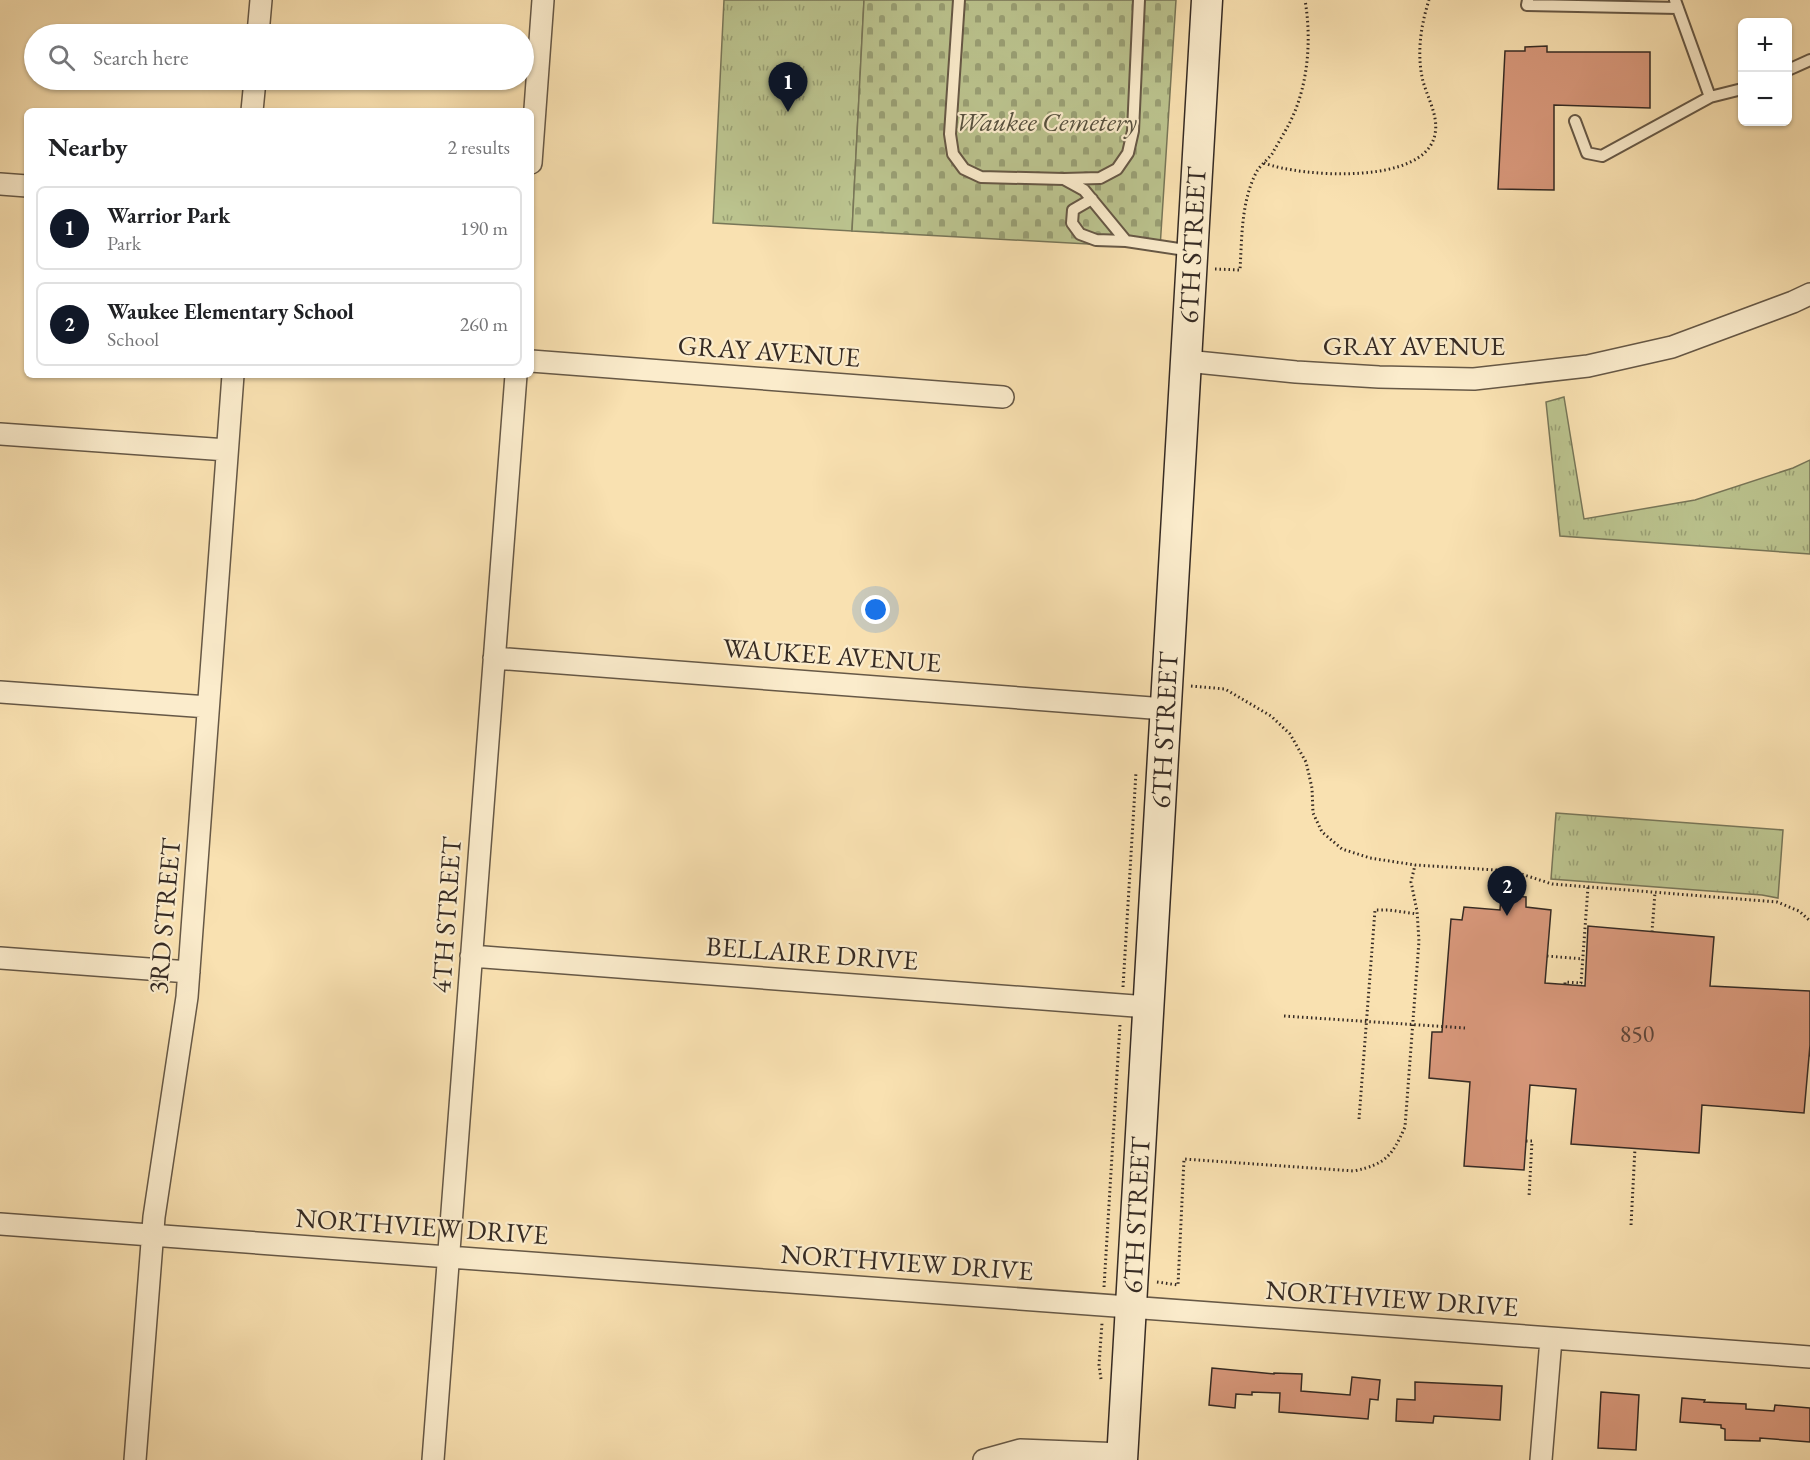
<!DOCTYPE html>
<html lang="en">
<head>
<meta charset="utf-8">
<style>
  :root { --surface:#fff; --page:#f6f6f6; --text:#202124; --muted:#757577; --line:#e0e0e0; --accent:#111827 }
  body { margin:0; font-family:"EB Garamond",serif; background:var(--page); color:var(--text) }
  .controls { position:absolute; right:18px; top:18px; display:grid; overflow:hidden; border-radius:9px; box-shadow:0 2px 4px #0004 }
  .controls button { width:54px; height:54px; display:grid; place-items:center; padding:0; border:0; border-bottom:2px solid var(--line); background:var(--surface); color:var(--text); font:30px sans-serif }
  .you { position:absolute; left:876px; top:610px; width:21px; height:21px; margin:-15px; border:4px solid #fff; border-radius:50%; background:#1a73e8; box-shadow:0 0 0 9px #1a73e833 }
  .badge { display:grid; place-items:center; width:39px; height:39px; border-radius:50%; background:var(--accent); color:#fff; font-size:20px; font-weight:700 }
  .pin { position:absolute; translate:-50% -50px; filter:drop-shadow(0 2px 3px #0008) }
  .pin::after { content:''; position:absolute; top:32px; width:21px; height:18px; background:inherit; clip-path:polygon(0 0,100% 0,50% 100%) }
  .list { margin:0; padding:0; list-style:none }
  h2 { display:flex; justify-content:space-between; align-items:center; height:78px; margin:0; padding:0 24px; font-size:26px }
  h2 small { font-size:20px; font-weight:400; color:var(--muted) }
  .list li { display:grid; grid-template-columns:39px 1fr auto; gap:18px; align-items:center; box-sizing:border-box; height:84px; margin:0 12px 12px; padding:0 12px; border:2px solid var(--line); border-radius:9px }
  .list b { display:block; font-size:22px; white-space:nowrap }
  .list p { margin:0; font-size:20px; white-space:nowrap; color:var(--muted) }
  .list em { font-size:20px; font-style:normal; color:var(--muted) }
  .icon { flex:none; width:33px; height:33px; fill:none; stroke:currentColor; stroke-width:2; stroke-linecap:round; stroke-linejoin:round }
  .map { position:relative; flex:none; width:1810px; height:1460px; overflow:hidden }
  .search { position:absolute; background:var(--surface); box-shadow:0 2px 4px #0004; left:24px; top:24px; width:510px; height:66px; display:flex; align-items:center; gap:15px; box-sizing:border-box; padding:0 21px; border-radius:33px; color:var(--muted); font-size:22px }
  .panel { position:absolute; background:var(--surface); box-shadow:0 2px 4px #0004; left:24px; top:108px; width:510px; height:270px; border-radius:9px }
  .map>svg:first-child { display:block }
  .grass { fill:url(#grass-tufts); stroke:#787658; stroke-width:1.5 }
  .cemetery { fill:url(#cemetery-stones); stroke:#787658; stroke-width:1.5 }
  .building { fill:#d7977a; stroke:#352a23; stroke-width:1.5 }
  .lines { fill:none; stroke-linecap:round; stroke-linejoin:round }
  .lane-casing { stroke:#665846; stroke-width:14 }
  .street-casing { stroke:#665846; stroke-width:24 }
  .secondary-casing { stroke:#352a23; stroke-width:33 }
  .path { stroke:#352a23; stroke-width:3; stroke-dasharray:1.5 3; stroke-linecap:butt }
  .lane { stroke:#fbeccc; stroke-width:10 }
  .street { stroke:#fbeccc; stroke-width:21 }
  .secondary { stroke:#fbeccc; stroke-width:30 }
  .labels { text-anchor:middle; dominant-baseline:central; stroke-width:4.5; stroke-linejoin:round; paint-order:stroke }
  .number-label { font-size:24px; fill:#5e4539 }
  .park-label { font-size:27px; font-style:italic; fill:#56503e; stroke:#fbeccc }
  .street-label { font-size:27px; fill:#352a23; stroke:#fbeccc }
</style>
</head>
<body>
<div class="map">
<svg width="1810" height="1460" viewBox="0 0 1810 1460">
  <defs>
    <pattern id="grass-tufts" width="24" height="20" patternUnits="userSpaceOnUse" patternTransform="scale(1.5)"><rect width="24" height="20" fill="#bbc38e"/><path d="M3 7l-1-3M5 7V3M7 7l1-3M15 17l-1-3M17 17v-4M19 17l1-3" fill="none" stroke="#999f74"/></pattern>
    <pattern id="cemetery-stones" width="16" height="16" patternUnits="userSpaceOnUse" patternTransform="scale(1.5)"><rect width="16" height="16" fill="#bbc38e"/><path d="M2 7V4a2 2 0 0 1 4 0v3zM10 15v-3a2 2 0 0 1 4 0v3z" fill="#999f74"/></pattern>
  </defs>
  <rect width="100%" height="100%" fill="#f9e1b1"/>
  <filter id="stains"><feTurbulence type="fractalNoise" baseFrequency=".00333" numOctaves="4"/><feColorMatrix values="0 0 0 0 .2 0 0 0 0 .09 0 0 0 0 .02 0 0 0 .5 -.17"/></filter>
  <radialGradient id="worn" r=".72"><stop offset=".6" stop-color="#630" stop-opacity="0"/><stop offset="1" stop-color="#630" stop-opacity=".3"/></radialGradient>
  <path class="grass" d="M724 0H864L852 231 713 223Z
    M1564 397 1584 519 1695 500 1793 468 1810 460V554L1560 536 1546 402Z
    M1556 813 1783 830 1778 898 1762 895 1551 879Z"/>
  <path class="cemetery" d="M864 0H1176L1160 248 852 231Z"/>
  <path class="building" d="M1547 46V52H1650V108L1554 105V190L1498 189 1505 51H1525V47Z
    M1501 895 1526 897V907L1551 910 1545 983 1585 986 1588 926 1714 937 1710 986 1810 991V1045L1804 1113 1702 1105 1699 1153 1571 1144 1576 1089 1530 1085 1524 1170 1464 1166 1470 1082 1429 1078 1432 1032H1442L1451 919 1462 920 1464 907 1500 910Z
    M1212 1368 1274 1374V1373L1302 1374 1301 1391 1350 1395 1352 1377 1380 1380 1378 1400 1370 1399 1368 1419 1279 1412 1280 1393 1252 1392V1395L1236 1394 1235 1408 1209 1405Z
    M1415 1382 1502 1386 1500 1420 1434 1416 1433 1423 1396 1421 1397 1399 1415 1400Z
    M1601 1392 1639 1395 1636 1450 1598 1448Z
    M1682 1398 1705 1400 1704 1402 1746 1404V1409L1774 1411 1775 1405 1810 1408V1442L1760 1438V1441L1725 1440V1429L1721 1428V1425L1680 1422Z"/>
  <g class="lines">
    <defs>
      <path id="lane" d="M959 0 950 134 953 154 964 169 981 177 1064 179 1084 190 1126 241 1192 251
        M1528 0 1527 5 1678 8
        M1675 0 1710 97 1742 89
        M1788 70 1810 60
        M1575 121 1587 153 1602 156 1710 97
        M1064 179 1100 178 1117 169 1128 153 1133 131 1139 0
        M1092 199 1073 210 1072 223 1080 234 1096 240 1126 241"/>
      <path id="street" d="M258 34 261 0
        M252 111 255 80
        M531 163 543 0
        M0 184 27 186
        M531 361 1003 397
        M1186 361 1296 372 1379 377 1474 379 1588 366 1672 347 1793 302 1810 294
        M0 434 227 450
        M494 658 1165 709
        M0 692 208 707
        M471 956 1148 1007
        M0 958 189 972
        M0 1224 1810 1357
        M135 1460 154 1217 187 997 233 375
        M433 1460 516 375
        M984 1460 1020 1450 1123 1454
        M1541 1460 1551 1339"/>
      <path id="secondary" d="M1122 1460 1207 0"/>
    </defs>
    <use href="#lane" class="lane-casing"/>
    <use href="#street" class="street-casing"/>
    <use href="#secondary" class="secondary-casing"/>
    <path class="path" d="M1264 163C1300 177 1426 186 1435 134 1439 115 1426 96 1422 77 1417 51 1421 25 1429 0
      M1215 269 1240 270C1242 237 1241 201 1257 171 1261 165 1267 160 1272 154 1277 145 1283 135 1288 126 1308 89 1312 41 1305 0
      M1191 686 1225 689 1271 716 1290 734 1306 762 1312 788 1313 813 1322 832 1342 849 1370 858 1415 865 1512 871 1552 884 1777 902 1799 911 1810 921
      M1652 932 1655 892
      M1547 956 1583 959
      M1565 984V982L1581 983 1588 887
      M1123 987 1136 772
      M1284 1016 1465 1028
      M1809 1055H1810
      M1359 1119 1375 910H1389L1417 914
      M1526 1141H1532L1529 1197
      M1631 1225 1635 1148
      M1157 1282 1178 1285 1184 1159 1354 1171C1386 1164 1392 1156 1405 1127L1419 941 1417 911 1411 882 1415 865
      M1104 1287 1120 1024
      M1101 1379 1099 1365 1102 1323"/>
    <use href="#lane" class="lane"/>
    <use href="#street" class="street"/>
    <use href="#secondary" class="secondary"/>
  </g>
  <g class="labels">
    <g class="number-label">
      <text x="1637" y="1033">850</text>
    </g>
    <g class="park-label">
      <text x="1046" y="121">Waukee Cemetery</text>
    </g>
    <g class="street-label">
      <text transform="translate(1192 245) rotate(-87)">6TH STREET</text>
      <text x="1414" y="345">GRAY AVENUE</text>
      <text transform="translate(769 351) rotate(4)">GRAY AVENUE</text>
      <text transform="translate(832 655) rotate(4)">WAUKEE AVENUE</text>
      <text transform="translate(1164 730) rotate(-87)">6TH STREET</text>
      <text transform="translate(446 915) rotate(-86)">4TH STREET</text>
      <text transform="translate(164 916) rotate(-85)">3RD STREET</text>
      <text transform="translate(812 953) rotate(4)">BELLAIRE DRIVE</text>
      <text transform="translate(1136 1215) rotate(-87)">6TH STREET</text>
      <text transform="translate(422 1226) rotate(4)">NORTHVIEW DRIVE</text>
      <text transform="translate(907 1262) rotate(4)">NORTHVIEW DRIVE</text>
      <text transform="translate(1392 1298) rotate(4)">NORTHVIEW DRIVE</text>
    </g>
  </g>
  <rect width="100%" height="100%" filter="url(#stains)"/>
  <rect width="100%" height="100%" fill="url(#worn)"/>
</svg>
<div class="controls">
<button>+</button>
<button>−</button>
</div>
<div class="you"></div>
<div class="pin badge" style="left:788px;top:112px">1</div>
<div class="pin badge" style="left:1507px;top:916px">2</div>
<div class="search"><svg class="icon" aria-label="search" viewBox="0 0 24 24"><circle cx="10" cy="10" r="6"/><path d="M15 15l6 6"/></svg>Search here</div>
<section class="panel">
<h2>Nearby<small>2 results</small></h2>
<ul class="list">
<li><span class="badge">1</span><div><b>Warrior Park</b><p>Park</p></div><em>190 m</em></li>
<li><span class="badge">2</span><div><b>Waukee Elementary School</b><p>School</p></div><em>260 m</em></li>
</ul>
</section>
</div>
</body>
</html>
